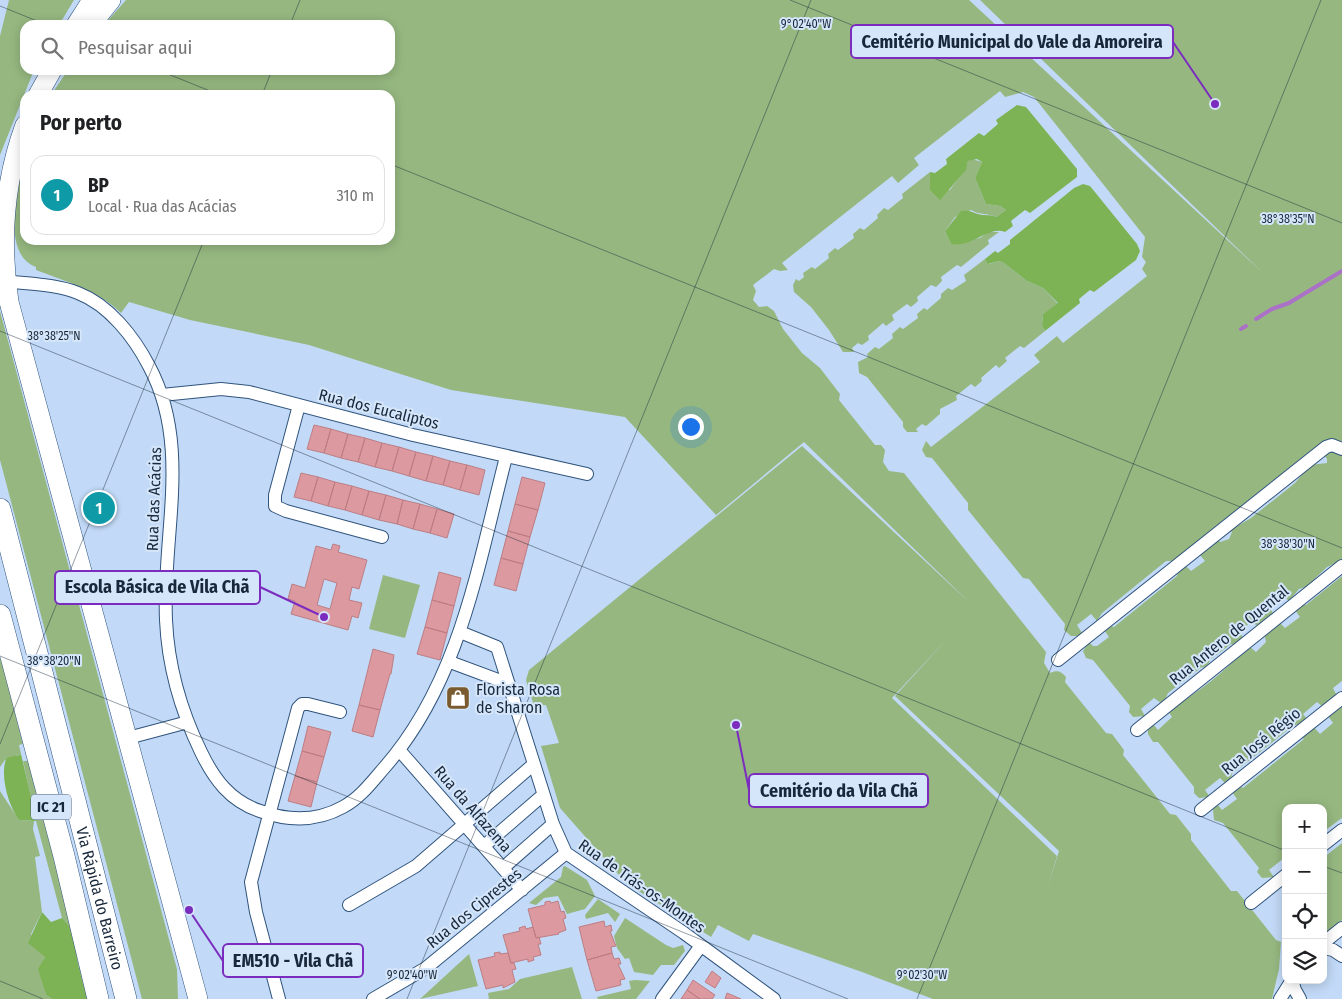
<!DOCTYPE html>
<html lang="pt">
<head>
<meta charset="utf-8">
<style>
  :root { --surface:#fff; --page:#f6f6f6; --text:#202124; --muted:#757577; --line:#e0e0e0; --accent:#b45309 }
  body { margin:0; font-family:"Fira Sans Condensed",sans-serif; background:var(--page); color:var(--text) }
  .controls { position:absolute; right:15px; bottom:15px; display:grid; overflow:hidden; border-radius:10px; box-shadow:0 2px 12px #0003 }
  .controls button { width:45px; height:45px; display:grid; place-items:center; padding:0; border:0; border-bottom:1px solid var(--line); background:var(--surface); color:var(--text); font:25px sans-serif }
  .you { position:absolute; left:690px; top:426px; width:18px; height:18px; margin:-12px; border:4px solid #fff; border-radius:50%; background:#1a73e8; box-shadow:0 0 0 8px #1a73e833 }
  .badge { display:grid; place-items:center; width:32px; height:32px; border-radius:50%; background:var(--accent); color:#fff; font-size:16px; font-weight:700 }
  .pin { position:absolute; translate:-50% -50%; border:2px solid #fff; box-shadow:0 1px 5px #0006 }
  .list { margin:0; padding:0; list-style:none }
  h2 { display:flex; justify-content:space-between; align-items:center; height:65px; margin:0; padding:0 20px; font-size:21px }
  h2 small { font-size:16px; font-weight:400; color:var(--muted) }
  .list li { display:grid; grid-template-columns:32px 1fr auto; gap:15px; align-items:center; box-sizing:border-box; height:80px; margin:0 10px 10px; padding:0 10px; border:1px solid var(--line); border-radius:15px }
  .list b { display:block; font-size:19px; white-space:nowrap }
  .list p { margin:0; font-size:16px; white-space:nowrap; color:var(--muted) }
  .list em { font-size:16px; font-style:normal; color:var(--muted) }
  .icon { flex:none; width:28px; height:28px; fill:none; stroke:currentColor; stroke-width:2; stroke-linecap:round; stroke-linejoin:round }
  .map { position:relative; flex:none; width:1342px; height:999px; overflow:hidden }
  .search { position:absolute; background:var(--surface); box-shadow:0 2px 12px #0003; left:20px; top:20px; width:375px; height:55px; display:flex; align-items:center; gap:12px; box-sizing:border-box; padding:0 18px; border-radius:15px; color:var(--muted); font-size:19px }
  .panel { position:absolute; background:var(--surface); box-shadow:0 2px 12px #0003; left:20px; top:90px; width:375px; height:155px; border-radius:15px }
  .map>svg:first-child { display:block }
  .green { fill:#96b880; fill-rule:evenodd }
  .forest { fill:#7eb355 }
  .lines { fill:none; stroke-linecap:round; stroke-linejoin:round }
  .stream { stroke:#aa71c7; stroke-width:4 }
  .building { fill:#dc9aa0; stroke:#bd7d83; fill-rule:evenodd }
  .minor-casing { stroke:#30547d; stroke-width:14 }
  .secondary-casing { stroke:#30547d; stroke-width:20 }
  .trunk-casing { stroke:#30547d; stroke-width:22 }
  .minor { stroke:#fff; stroke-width:12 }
  .secondary { stroke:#fff; stroke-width:19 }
  .trunk { stroke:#fff; stroke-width:21 }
  .ticks { fill:none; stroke:#18273a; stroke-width:1; stroke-opacity:0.45 }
  .labels { text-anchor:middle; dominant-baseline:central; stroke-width:4; stroke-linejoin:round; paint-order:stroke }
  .shield { fill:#d6e6fa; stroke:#516074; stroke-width:1 }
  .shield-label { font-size:15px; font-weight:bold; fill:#18273a }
  .street-label { font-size:16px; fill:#18273a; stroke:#d6e6fa }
  .poi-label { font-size:16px; fill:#18273a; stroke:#d6e6fa; text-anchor:start }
  .ticks-label { font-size:12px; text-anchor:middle; fill:#18273a; stroke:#d6e6fa; stroke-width:4; stroke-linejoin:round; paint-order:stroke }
  .leader { fill:none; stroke:#7b2cbf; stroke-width:2 }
  .callout-dot { fill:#7b2cbf; stroke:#d6e6fa; stroke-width:2 }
  .callout { fill:#d6e6fa; stroke:#7b2cbf; stroke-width:2 }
  .callout-label { font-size:18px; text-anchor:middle; font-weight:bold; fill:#18273a }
</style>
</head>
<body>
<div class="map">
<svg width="1342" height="999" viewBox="0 0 1342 999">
  <rect width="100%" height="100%" fill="#c2daf7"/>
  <path class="green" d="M9 0H74L59 25H25V70H34L0 155V36Z
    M126 0H969L1264 274 980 0H1342V445L1318 446 1310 451 1172 561H1166L1102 613 1097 621 1091 614 1077 625 1082 633 1078 636H1071L1064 630 1065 624 1029 579 1023 578 968 510V503L932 458 926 457 922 450 926 441 931 447 1040 362 1034 355 1057 336 1063 343 1147 276 1142 269 1146 262 1142 257 1145 237 1034 97 1023 92 1005 97 1000 91 914 158 919 165 898 183 892 176 782 263 788 270 780 271 774 269 753 285 756 291 753 300 759 307 767 306 774 311 783 329 802 353 820 368 840 394 839 400 875 445H881L885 450 883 462 889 471 904 473 1046 652 1044 663 1050 673C1057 670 1061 671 1066 677L1065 682 1106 733 1112 734 1124 750 1123 755 1170 814 1176 815 1191 834V840L1231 891H1237L1276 940 1281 942 1279 969 1272 999H933L862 972 753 934 749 941 718 925 711 937 626 883 560 808 541 746 559 743 546 705 534 706 526 680 529 670 802 446 971 604 804 442 716 515 625 417 451 390 309 345 190 320 129 302 121 313C97 290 67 282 36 270V267C0 254 18 185 25 156V240H390V95H51L68 70H390V25H104ZM948 638 895 696 1059 851 1048 886 1057 856 892 698Z
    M972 159 982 162 975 178 986 204 1000 206 1006 210 996 217C987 213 979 215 971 210L955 217 945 231 951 244 980 238 988 232H999L988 240 989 244 961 267 957 265 941 277 942 281 936 287 931 285 917 297 918 301 911 307 907 304 892 315 894 320 886 326 883 323 868 336 869 340 862 345 858 343 852 348 854 352H843L829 330 811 307 794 292 793 285 796 279 799 281 804 277 803 273 812 267 815 269 829 258 828 254 835 248 838 250 854 238 853 234 860 228 864 230 878 218 877 215 884 208 888 210 903 198 902 194 930 172V190H950C956 180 966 173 968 161Z
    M985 259 989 264 999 261 1004 263 1027 281 1043 288 1058 304 1043 314 1042 326 1045 331 1024 348 1020 346 1005 358 1007 361 999 368 996 365 981 378 982 381 975 387 971 384 956 396 957 400 940 409V414L926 426 922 424 916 429 918 432H907L903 427V422L867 377 859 373 858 362 868 357 867 354 875 347 879 349 893 338 892 334 900 327 903 329 918 318 917 314 924 308 927 310 941 298V294L948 288 952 290 966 281 964 275Z
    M0 311 177 969 178 999H142L4 475 0 460Z
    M1332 450 1342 454V560L1327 567 1306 587 1299 589 1289 601 1283 595 1268 607 1274 614 1258 626 1251 622 1239 631 1244 639 1236 646 1231 644 1210 660 1207 668 1202 667 1168 693 1165 700 1161 703 1154 698 1141 709 1145 716 1133 717 1129 712 1130 706 1093 660 1086 658 1083 651 1089 642 1093 646H1097L1109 637 1104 630 1110 626 1114 627 1177 576 1178 571 1185 565 1191 571 1205 561 1199 554 1218 539 1220 542 1229 539 1232 532 1229 531 1251 518 1295 483 1310 465 1327 463V459L1324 455Z
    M383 575 420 585 405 638 369 629Z
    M1342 576V681L1333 688 1337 696 1323 707 1317 702 1303 714 1307 719 1301 724 1294 725 1232 774 1230 781 1227 785 1220 778 1205 790 1210 797 1199 798 1194 793V787L1158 742H1153L1148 734V728L1152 723 1158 730 1172 717 1167 710C1198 694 1225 671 1249 646L1256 652 1266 642 1264 633 1279 622 1285 628 1300 617 1295 610 1302 604 1306 605Z
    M0 655 23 744 19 745 21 754 5 760 0 767Z
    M1342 705V818L1323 832V808H1286V860L1284 858 1269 870 1274 877 1262 878 1257 872 1259 868 1223 823 1214 820 1213 809 1217 804 1222 810 1237 799 1232 792 1239 786 1243 788 1304 739 1302 738 1313 726 1320 734 1333 723 1328 716Z
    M23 761H29L35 781 93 999H88L79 971 78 951 72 940 73 936 66 922 62 918 36 821 39 801 31 798Z
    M0 791 19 820 34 821 33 829 40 856 35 857 42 912 31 934 45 957 39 969 46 995 52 999H0Z
    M1342 843V920L1328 931 1323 932V858Z
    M565 866 587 880 595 896 585 909 567 914 558 896 544 898 536 905 529 903 561 877 563 867Z
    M598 899 620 914 615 922 608 913 586 919 585 915Z
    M625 918 666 945 673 948 683 945 685 951 674 965H661L653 975 634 972 629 958 625 959 617 948 614 936Z
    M469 954 478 986 420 999Z
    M572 967 582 999H489L488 993 509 989 520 979Z
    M635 980 650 981 636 999H598L597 997 631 989 629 981Z"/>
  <path class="forest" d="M1017 105 1026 107 1077 169V177L1030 213 1025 210 1011 221 1013 226 1005 232C990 225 971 248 951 244L945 231 961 211C970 210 971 212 978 214 984 216 989 214 996 217L1006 210 1000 206 986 204 975 178 982 162 977 159 968 161 966 170 940 200 930 190V172L935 173 947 164 946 159 979 133 984 136 998 124 996 120Z
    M1083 184 1090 186 1137 244 1140 251 1136 260 1094 292 1090 290 1079 299 1080 303 1045 331 1042 326 1043 314 1058 303 1043 288 1027 281 1004 263 999 261 988 264 985 259 995 251 998 253 1010 244V240L1074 188Z
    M21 754 31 797 39 801 36 821 19 820C8 805 0 776 6 759 11 755 16 757 21 754Z
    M42 912 51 922 62 918C77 931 75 954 80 972 82 981 85 990 88 999H52L46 995 38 969 45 957 28 943Z"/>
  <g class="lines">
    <path class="stream" d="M1256 319 1272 309 1289 303 1342 271
      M1241 329 1246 326"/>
  </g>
  <path class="building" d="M314 425 331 429 324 453 307 449Z
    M331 429 348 434 341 458 324 453Z
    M348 434 365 438 358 462 341 458Z
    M365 438 382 443 375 467 358 462Z
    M382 443 399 447 392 471 375 467Z
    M399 447 416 452 409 476 392 471Z
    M416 452 433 456 426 481 409 476Z
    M433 456 450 461 443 485 426 481Z
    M450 461 467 465 460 490 443 485Z
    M467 465 485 470 479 495 460 490Z
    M301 473 318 477 311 501 294 497Z
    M318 477 335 482 328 506 311 501Z
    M522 477 545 483 538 510 515 504Z
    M335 482 352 486 345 510 328 506Z
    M352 486 369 491 362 515 345 510Z
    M369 491 386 495 379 520 362 515Z
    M103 493 106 521 97 523 91 495Z
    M386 495 403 500 397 524 379 520Z
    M403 500 420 504 413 529 397 524Z
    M420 504 437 509 430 533 413 529Z
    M515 504 538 510 530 537 508 531Z
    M437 509 454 514 447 538 430 533Z
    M508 531 530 537 523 564 501 558Z
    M333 544 340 546 338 552 367 560 359 589 352 587 349 600 362 603 358 618 352 616 348 630 291 614 295 601 288 599 292 584 305 588 316 546 331 550ZM324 579 337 583 330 609 317 605Z
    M501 558 523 564 516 591 494 585Z
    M439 572 461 578 454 606 432 600Z
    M432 600 454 606 447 633 425 627Z
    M425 627 447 633 440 660 417 654Z
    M373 649 394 655 391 674H390L380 710 359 705Z
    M359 705 380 710 373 737 352 731Z
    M308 726 331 732 324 757 302 751Z
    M302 751 324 757 317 782 295 776Z
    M295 776 317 782 311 807 288 801Z
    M550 901 551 903 558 901 561 912 564 911 566 918 563 919 566 930 558 933 559 934 536 938 528 909 545 905V902Z
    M604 921 605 927 611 925 612 931H610L616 946 611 947 612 953 587 960 579 927Z
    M525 926 526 929 533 927 536 938 539 937 541 944H538L541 955 533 957 534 960 528 962V959L511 963 503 935 520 931 519 928Z
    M500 952V954L508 953 511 963H514L516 969 512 970 515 982 503 988V985L486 989 478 960 495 956 494 953Z
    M612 953 614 959 619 958 621 964H618L625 979 620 980 621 985 596 991 587 960Z
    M712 971 721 978 715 988 705 982Z
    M693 980 715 995 712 999H700L687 990Z
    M687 990 700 999H681Z
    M727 993 741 999H725Z"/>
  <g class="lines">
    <defs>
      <path id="minor" d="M5 281C28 284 56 284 78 293 109 305 134 337 149 366 192 446 162 534 166 620 168 665 181 711 201 752 214 779 230 801 260 811 288 821 316 822 343 807 360 798 371 783 384 768 460 682 478 565 506 457
        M162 395 221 389 249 392 413 435 587 474
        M299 405 275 495V506L286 511 382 537
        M460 632 497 647 553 824 566 853 684 933 774 999
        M1058 660 1326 447 1332 445 1342 449
        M450 662 509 684
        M1137 730 1342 566
        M128 738 188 722
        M400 751 522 890
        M1201 810 1342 698
        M1323 845 1342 830
        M484 846 543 795
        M503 868 553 824
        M1251 903 1286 875
        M349 905 416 866 534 764
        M1323 946 1327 940 1342 928
        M1323 948 1333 950 1342 956
        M1292 980 1295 990 1300 999
        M279 999 256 912 251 882 298 708 302 704H308L340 712
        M373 999 426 968 566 853
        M662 999 700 947
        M1280 999 1292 980"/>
      <path id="secondary" d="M76 25 92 0
        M91 25 111 0
        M38 95 52 70
        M25 125C4 182 0 242 9 302L198 999"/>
      <g id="trunk">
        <path id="s1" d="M0 509 126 999"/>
        <path d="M0 615 64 856 98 999"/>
      </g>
    </defs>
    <use href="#minor" class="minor-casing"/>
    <use href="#secondary" class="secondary-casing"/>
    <use href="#trunk" class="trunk-casing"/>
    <use href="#minor" class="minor"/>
    <use href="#secondary" class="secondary"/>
    <use href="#trunk" class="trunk"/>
  </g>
  <path class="ticks" d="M790 0 1342 223M0 6 47 25M290 25 300 0M158 70 220 95M262 95 272 70M390 164 1342 548M0 331 1286 851M0 656 848 999M0 744 204 240M1323 866 1342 873M0 981 43 999M407 999 811 0M917 999 1321 0"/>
  <defs>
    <symbol id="shop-square" viewBox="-11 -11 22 22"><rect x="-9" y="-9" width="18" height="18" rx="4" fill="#7a5b30" stroke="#d6e6fa"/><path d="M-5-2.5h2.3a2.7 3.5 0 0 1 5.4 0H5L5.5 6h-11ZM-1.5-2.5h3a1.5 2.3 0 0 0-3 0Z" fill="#fff"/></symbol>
  </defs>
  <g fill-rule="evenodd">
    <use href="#shop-square" x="444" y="684" width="28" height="28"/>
  </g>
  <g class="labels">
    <rect class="shield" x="31" y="794.5" width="40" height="25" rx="4"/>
    <g class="shield-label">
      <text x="51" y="807">IC 21</text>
    </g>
    <g class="street-label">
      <text transform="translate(379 409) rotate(14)">Rua dos Eucaliptos</text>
      <text transform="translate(154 499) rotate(-88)">Rua das Acácias</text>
      <text transform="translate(1229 635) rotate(-39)">Rua Antero de Quental</text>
      <text transform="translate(1261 741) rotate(-39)">Rua José Régio</text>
      <text transform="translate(473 809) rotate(49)">Rua da Alfazema</text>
      <text transform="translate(642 886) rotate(35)">Rua de Trás-os-Montes</text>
      <text stroke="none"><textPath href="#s1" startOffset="402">Via Rápida do Barreiro</textPath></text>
      <text transform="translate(474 908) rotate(-39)">Rua dos Ciprestes</text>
    </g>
    <g class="poi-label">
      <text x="476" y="689">Florista Rosa<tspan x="476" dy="18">de Sharon</tspan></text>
    </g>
  </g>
  <g class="ticks-label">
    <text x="806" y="28">9°02'40"W</text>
    <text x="1288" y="223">38°38'35"N</text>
    <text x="54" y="340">38°38'25"N</text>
    <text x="1288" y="548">38°38'30"N</text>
    <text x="54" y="665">38°38'20"N</text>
    <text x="412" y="979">9°02'40"W</text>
    <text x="922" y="979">9°02'30"W</text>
  </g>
  <path class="leader" d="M1215 104L1173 42M324 617L260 587M736 725L749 790M189 910L223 961"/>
  <g class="callout-dot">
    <circle cx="1215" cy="104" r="5"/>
    <circle cx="324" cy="617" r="5"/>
    <circle cx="736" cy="725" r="5"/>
    <circle cx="189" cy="910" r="5"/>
  </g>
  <g class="callout">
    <rect x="851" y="25" width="322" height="33" rx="5"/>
    <rect x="55" y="571" width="205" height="33" rx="5"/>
    <rect x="749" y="774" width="179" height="33" rx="5"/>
    <rect x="223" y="944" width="140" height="33" rx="5"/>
  </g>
  <g class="callout-label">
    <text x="1012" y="48">Cemitério Municipal do Vale da Amoreira</text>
    <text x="157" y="593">Escola Básica de Vila Chã</text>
    <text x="839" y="797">Cemitério da Vila Chã</text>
    <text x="293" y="967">EM510 - Vila Chã</text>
  </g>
</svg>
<div class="controls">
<button>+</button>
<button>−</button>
<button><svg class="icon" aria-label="locate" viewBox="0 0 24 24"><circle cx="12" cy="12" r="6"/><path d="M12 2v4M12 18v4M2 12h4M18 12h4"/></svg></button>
<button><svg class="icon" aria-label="layers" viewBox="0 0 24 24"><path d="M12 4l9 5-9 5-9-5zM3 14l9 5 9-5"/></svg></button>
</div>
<div class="you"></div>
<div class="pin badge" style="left:99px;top:508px;background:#0f9aa8">1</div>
<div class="search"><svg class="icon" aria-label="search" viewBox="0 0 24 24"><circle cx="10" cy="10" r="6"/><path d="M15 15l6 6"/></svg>Pesquisar aqui</div>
<section class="panel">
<h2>Por perto<small></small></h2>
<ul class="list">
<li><span class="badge" style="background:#0f9aa8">1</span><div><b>BP</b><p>Local · Rua das Acácias</p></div><em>310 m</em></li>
</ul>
</section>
</div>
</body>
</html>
